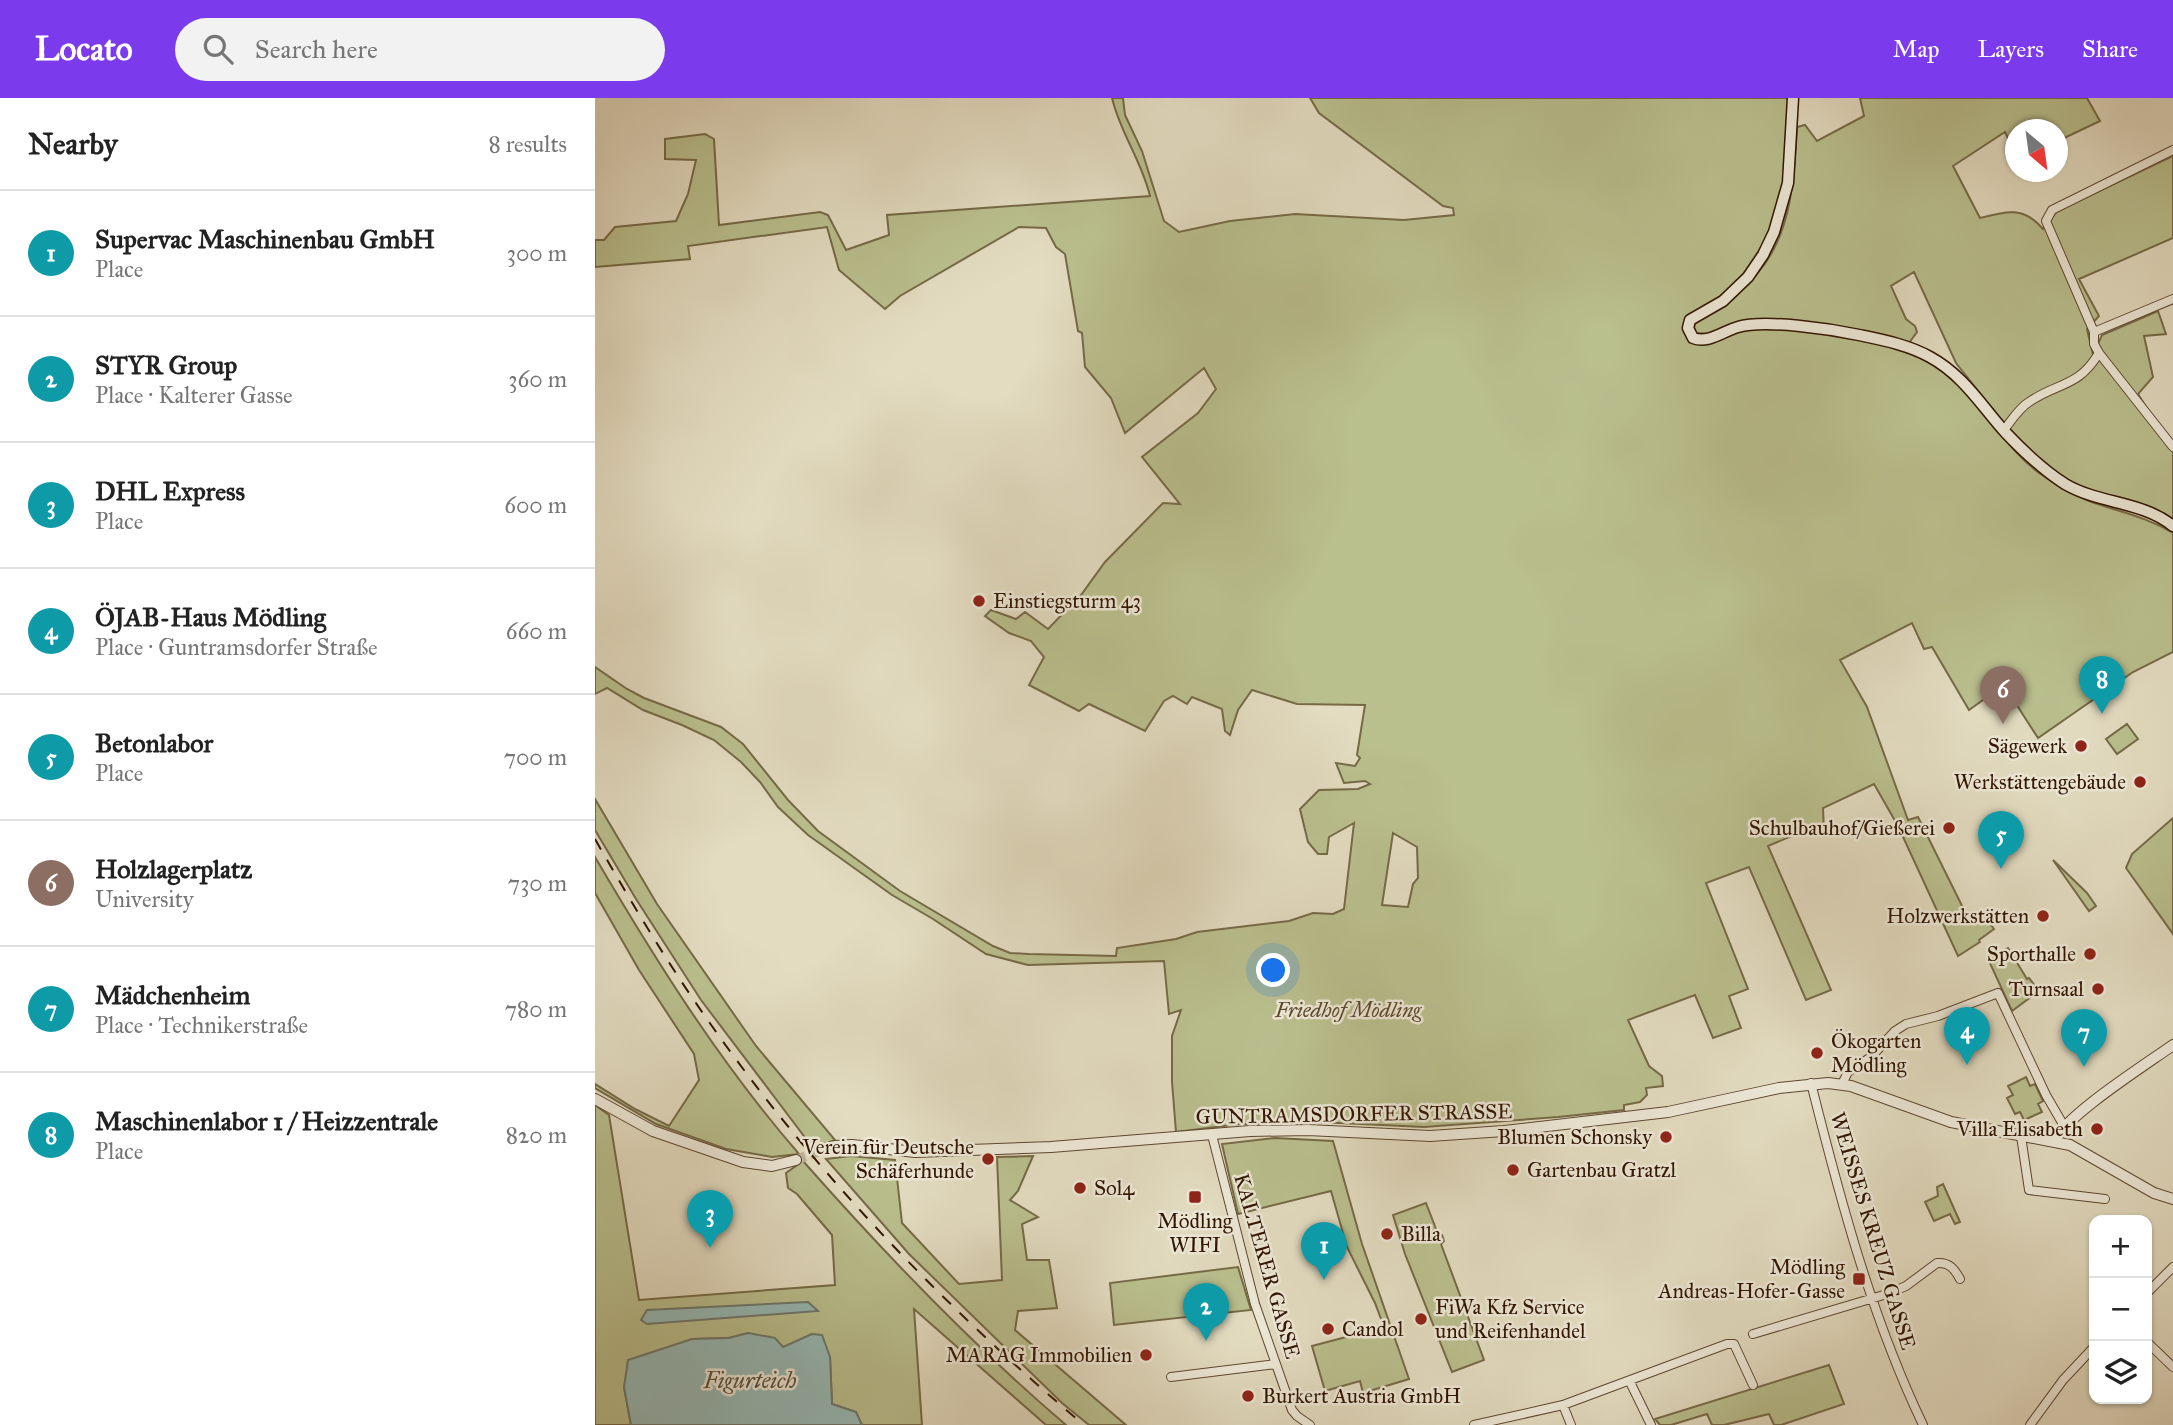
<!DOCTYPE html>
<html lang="en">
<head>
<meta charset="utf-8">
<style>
  :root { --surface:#fff; --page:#f2f2f2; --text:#222; --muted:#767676; --line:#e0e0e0; --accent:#7c3aed }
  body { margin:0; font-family:"IM FELL Great Primer",serif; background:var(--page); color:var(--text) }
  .controls { position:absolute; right:21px; bottom:21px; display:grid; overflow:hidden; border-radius:14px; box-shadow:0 2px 5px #0004 }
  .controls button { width:63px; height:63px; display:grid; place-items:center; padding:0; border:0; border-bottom:2px solid var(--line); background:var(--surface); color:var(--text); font:35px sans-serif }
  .compass { position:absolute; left:1410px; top:21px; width:63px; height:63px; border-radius:50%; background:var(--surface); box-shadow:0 2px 5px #0004; rotate:151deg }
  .you { position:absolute; left:679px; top:873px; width:24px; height:24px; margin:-18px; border:5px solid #fff; border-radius:50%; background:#1a73e8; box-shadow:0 0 0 10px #1a73e833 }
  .badge { display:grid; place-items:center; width:46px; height:46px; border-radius:50%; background:var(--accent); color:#fff; font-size:23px; font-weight:700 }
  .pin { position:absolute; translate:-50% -58px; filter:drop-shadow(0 2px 4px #0008) }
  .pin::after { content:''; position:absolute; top:37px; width:24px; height:21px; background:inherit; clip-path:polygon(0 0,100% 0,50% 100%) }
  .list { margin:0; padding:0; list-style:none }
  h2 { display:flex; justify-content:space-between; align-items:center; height:91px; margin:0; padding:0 28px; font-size:30px }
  h2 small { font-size:23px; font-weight:400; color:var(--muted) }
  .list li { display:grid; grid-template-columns:46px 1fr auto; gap:21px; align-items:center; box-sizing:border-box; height:126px; padding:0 28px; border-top:2px solid var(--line) }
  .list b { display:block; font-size:26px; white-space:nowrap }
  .list p { margin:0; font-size:23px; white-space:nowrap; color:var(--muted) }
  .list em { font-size:23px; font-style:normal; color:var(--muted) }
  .icon { flex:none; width:38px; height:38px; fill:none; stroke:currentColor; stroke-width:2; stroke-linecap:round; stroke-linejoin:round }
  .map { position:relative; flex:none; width:1578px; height:1327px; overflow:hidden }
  header { display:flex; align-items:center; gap:42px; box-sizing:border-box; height:98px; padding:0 35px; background:var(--accent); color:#fff }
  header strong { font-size:33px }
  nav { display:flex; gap:38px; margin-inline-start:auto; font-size:24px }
  .search { width:490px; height:63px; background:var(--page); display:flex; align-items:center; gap:18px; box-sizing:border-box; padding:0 24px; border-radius:38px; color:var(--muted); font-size:26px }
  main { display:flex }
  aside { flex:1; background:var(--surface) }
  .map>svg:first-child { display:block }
  .green { fill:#babf8e; stroke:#766a47; stroke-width:2; fill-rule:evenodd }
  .water { fill:#96bab7; stroke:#6e786e; stroke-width:2 }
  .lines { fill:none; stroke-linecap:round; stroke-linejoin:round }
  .tertiary-tunnel { stroke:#bfb49a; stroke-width:10; stroke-dasharray:10 5; stroke-linecap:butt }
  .minor-casing { stroke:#5e4730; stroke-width:10 }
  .tertiary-casing { stroke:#5e4730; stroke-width:12 }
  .secondary-casing { stroke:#311500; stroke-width:13 }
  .minor { stroke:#ede8d7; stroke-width:8 }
  .tertiary { stroke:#ede8d7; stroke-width:10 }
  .secondary { stroke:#ede8d7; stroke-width:10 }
  .rail { stroke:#311500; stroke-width:2; stroke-dasharray:12 12; stroke-linecap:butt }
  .poi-dot { fill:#8f2418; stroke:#ede8d7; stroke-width:2.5 }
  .labels { text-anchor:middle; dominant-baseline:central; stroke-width:5; stroke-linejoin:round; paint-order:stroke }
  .poi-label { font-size:21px; fill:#311500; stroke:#ede8d7; text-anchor:end }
  .park-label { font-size:21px; font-style:italic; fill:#5a482b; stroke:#ede8d7 }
  .street-label { font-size:21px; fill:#311500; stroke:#ede8d7 }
  .water-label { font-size:23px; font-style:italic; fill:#544f40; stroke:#ede8d7 }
</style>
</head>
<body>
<header>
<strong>Locato</strong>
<div class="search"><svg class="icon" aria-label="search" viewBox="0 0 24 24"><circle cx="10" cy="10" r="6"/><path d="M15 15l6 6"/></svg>Search here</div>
<nav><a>Map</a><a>Layers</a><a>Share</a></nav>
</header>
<main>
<aside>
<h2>Nearby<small>8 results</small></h2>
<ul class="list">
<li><span class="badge" style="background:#0f9aa8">1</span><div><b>Supervac Maschinenbau GmbH</b><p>Place</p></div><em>300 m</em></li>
<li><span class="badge" style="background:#0f9aa8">2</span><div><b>STYR Group</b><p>Place · Kalterer Gasse</p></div><em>360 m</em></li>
<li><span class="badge" style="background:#0f9aa8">3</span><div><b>DHL Express</b><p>Place</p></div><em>600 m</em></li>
<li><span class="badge" style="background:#0f9aa8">4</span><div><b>ÖJAB-Haus Mödling</b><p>Place · Guntramsdorfer Straße</p></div><em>660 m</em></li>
<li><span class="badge" style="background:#0f9aa8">5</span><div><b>Betonlabor</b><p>Place</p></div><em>700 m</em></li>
<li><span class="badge" style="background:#8d6e63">6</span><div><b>Holzlagerplatz</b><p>University</p></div><em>730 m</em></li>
<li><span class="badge" style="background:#0f9aa8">7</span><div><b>Mädchenheim</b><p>Place · Technikerstraße</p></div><em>780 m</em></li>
<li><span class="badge" style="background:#0f9aa8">8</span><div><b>Maschinenlabor 1 / Heizzentrale</b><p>Place</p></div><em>820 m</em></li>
</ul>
</aside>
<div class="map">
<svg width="1578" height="1327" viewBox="0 0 1578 1327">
  <rect width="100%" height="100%" fill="#e3dcc1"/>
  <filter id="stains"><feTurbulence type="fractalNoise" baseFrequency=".00286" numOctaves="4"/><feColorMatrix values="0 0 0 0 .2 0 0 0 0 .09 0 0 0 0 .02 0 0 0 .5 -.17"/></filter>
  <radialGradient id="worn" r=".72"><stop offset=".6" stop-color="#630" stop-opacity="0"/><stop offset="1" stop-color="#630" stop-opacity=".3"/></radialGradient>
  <path class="green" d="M517 0H528L530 17 547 53 569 123 584 134 635 123 700 116 809 122 859 117 858 110 848 108 724 15 715 0H1195L1190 73 1185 107 1175 136 1139 190 1092 220 1099 245C1119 249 1135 232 1154 230 1201 227 1261 239 1307 251 1373 268 1395 341 1447 377 1461 387 1478 397 1494 403 1524 414 1550 418 1578 435V554L1538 574 1443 640 1416 598 1388 602 1374 612 1337 549 1329 551 1317 525 1245 562 1272 609 1313 722 1323 719 1375 824 1389 818 1399 831 1384 842 1385 844 1363 858 1303 728 1279 686 1228 710 1229 735 1218 729 1173 748 1236 892 1211 902 1154 769 1111 785 1153 891 1134 898 1146 930 1118 940 1100 897 1033 922 1054 968 1067 978 1068 988 1051 990 1052 997 1045 1004 1029 1007V1012L963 1019 829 1029 723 1024 718 1012 708 1011 697 1026H645L581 1034 577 984V938L586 912 574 916 569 863 433 867 391 856 338 821 297 797 213 737 183 709 165 684 146 664 119 642 87 627 48 612 12 590 0 596V569L32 591 49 600 126 629 148 646 193 702 223 733 305 793 398 848 415 855 434 856 521 858 522 850 581 841 602 834 694 823 718 815 738 816 749 811 759 725 734 739 732 756H723L713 744 705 711 724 692 763 691 775 686 770 683 749 685 741 665 760 668 765 660 762 657 770 607 702 606 657 592 643 612 635 637 630 633 627 611 597 599 592 606 578 598 569 603 550 633 494 606 484 613 434 587 449 559 436 543 414 535 390 518 396 512 421 521 430 514 453 531 486 497 510 464 568 405 585 406 547 359 603 315 621 291 609 270 530 335 516 300 490 269 487 235 483 233 470 156 461 149 451 130 424 129 305 198 290 211 244 172 232 129 93 148 95 161 0 169V142H9L20 129 81 123 93 96 101 62 70 61V41L110 36 119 41 124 127 225 114 233 117 251 152 294 137 292 117 555 98C546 61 526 37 517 0ZM798 735 822 749 823 780 818 786 813 809 787 807Z
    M1265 0H1492L1505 23 1463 43 1462 32H1420V55L1410 34 1358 68 1385 120C1411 113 1429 108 1448 131L1462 113 1578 58V140L1484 181 1504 218 1492 231 1498 257 1507 237 1563 213 1571 236 1549 238 1558 279 1543 296 1578 352V424L1500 396 1467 379 1435 352 1408 324 1361 265 1319 174 1296 188 1311 221 1320 228 1322 234 1314 245 1201 225 1116 236 1101 235 1099 230 1101 223C1122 209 1144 196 1161 177 1197 137 1199 80 1202 29L1210 27 1222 43 1269 18Z
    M1532 626 1543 641 1522 656 1511 641Z
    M0 701 62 806 161 948 240 1042 218 1050 106 902 41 801 0 732Z
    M1578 720V836L1531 770 1537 756Z
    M0 759C61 863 125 965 204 1056L177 1059 131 1051 61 1026 0 990V986L40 1011 74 1028 104 982 99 956 44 872 0 795Z
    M1458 762 1492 795 1501 808 1494 813Z
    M1413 850 1432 881 1434 880 1444 893 1417 913 1393 861Z
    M1431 979 1435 988 1440 986 1448 1003 1443 1006 1447 1014 1429 1022 1425 1014 1420 1016 1412 1000 1418 997 1413 988Z
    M0 1007 14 1017 44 1202 240 1187 237 1137 202 1096 193 1090 191 1075 208 1063C290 1156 376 1246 471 1327H451L319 1211 327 1327H267L261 1314 237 1306 235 1259 217 1236 188 1250 153 1235 134 1240 97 1241 29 1289 36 1327H0Z
    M680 1040 738 1043 767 1146 814 1281 768 1295 765 1283 730 1293 717 1248 789 1229 780 1205 752 1149 736 1093 643 1116 627 1046Z
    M256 1058 300 1062 307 1125 364 1186 407 1182 402 1059 438 1058 423 1093 415 1102 443 1119 427 1126 432 1162H454L462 1210 423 1213 420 1232 531 1327H494L467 1305 314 1156 231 1061Z
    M1348 1086 1365 1124 1360 1126 1355 1116 1339 1123 1330 1104 1343 1098 1342 1089Z
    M831 1105 843 1136 847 1137 849 1143 846 1146 889 1262 857 1274 810 1156 798 1117Z
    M643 1169 656 1212 519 1227 515 1185Z
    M1234 1267 1249 1306 1186 1327H1179L1174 1316 1129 1327H1117L1112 1316 1076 1327H1065L1060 1321Z"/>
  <path class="water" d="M213 1204 223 1213 52 1226 46 1222 52 1212Z
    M153 1235 180 1240 188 1249 217 1236 227 1237 235 1259 237 1306 261 1314 267 1327H36L29 1289 33 1262 97 1241 134 1240Z"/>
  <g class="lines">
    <path class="tertiary-tunnel" d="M201 1062 227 1052"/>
    <defs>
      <path id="minor" d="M1578 52 1457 112 1451 123 1499 234 1578 201
        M1499 234V246L1504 255 1578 349
        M1409 332C1416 323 1424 310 1434 304 1463 284 1483 290 1504 255
        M1216 985C1245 1101 1276 1218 1328 1327
        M1247 986 1253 974 1276 959 1300 933 1311 926 1343 918 1403 895 1451 997 1469 1028
        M617 1037 660 1206 697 1312 702 1318 715 1327
        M1426 1038 1434 1092 1510 1101
        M1552 1195 1578 1169
        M1158 1236 1292 1196 1311 1188 1342 1165C1355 1164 1360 1172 1365 1181
        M1552 1244 1578 1269
        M576 1279 681 1266
        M1035 1284 1056 1327
        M968 1307 976 1327
        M879 1327 968 1307 1132 1246H1139L1158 1287
        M1435 1327 1468 1282 1499 1249"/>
      <path id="tertiary" d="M0 1001 58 1033 148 1064 177 1068 201 1062
        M1460 1043C1468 1019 1553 965 1578 947
        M227 1052 240 1048 257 1047 320 1054 456 1049 655 1033 713 1032 835 1038 909 1033 1073 1014 1184 990 1233 985 1256 988 1356 1024 1475 1047 1559 1095 1578 1101"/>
      <path id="secondary" d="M1198 0 1193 85 1179 134 1168 157 1153 179 1128 203 1095 222 1093 230 1098 240C1114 246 1128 233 1143 229 1170 221 1235 231 1264 237 1288 242 1314 247 1335 259 1368 277 1386 307 1410 334 1428 353 1448 372 1470 386 1504 406 1547 403 1578 428"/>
    </defs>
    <use href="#minor" class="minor-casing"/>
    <use href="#tertiary" class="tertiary-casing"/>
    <use href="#secondary" class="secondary-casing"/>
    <use href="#minor" class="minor"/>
    <use href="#tertiary" class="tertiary"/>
    <use href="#secondary" class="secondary"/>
    <path class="rail" d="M0 741C35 802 71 863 112 921 218 1073 347 1207 489 1327"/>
  </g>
  <g class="poi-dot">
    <circle cx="384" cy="503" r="7"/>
    <circle cx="1486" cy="648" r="7"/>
    <circle cx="1545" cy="684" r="7"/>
    <circle cx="1354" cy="730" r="7"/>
    <circle cx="1448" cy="818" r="7"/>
    <circle cx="1495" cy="856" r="7"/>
    <circle cx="1503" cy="891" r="7"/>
    <circle cx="1222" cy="955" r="7"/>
    <circle cx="1502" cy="1031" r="7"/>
    <circle cx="1071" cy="1039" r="7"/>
    <circle cx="393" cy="1061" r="7"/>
    <circle cx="918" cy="1072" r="7"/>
    <circle cx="485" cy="1090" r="7"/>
    <rect x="593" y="1092" width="14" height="14" rx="3.5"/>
    <circle cx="792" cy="1136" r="7"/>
    <rect x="1257" y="1174" width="14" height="14" rx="3.5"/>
    <circle cx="826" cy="1221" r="7"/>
    <circle cx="733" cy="1231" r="7"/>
    <circle cx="551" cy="1257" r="7"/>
    <circle cx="653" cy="1298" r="7"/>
  </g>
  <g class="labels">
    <g class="poi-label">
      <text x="398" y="503" text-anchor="start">Einstiegsturm 43</text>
      <text x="1472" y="648">Sägewerk</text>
      <text x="1531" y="684">Werkstättengebäude</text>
      <text x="1340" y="730">Schulbauhof/Gießerei</text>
      <text x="1434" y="818">Holzwerkstätten</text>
      <text x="1481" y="856">Sporthalle</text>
      <text x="1489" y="891">Turnsaal</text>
      <text x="1236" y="943" text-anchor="start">Ökogarten<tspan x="1236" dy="24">Mödling</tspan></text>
      <text x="1488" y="1031">Villa Elisabeth</text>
      <text x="1057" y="1039">Blumen Schonsky</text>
      <text x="379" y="1049">Verein für Deutsche<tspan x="379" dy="24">Schäferhunde</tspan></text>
      <text x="932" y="1072" text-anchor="start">Gartenbau Gratzl</text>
      <text x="499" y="1090" text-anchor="start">Sol4</text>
      <text x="600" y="1123" text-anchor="middle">Mödling<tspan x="600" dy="24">WIFI</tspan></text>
      <text x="806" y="1136" text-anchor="start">Billa</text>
      <text x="1250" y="1169">Mödling<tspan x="1250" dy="24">Andreas-Hofer-Gasse</tspan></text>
      <text x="840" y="1209" text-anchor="start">FiWa Kfz Service<tspan x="840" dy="24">und Reifenhandel</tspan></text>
      <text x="747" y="1231" text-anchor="start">Candol</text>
      <text x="537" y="1257">MARAG Immobilien</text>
      <text x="667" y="1298" text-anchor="start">Burkert Austria GmbH</text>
    </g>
    <g class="park-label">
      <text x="753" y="912">Friedhof Mödling</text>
    </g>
    <g class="street-label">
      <text transform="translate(759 1016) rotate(-1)">GUNTRAMSDORFER STRASSE</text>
      <text transform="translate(1278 1133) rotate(73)">WEISSES KREUZ GASSE</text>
      <text transform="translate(672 1168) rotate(74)">KALTERER GASSE</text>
    </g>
    <g class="water-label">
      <text x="155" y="1282">Figurteich</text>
    </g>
  </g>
  <rect width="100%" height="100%" filter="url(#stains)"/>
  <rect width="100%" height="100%" fill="url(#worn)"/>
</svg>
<div class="controls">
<button>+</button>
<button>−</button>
<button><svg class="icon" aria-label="layers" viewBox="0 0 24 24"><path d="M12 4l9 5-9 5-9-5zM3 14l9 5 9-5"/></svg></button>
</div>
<svg class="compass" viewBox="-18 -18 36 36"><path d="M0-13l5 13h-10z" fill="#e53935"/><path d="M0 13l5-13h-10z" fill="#767676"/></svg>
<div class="you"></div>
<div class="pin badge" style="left:729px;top:1182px;background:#0f9aa8">1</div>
<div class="pin badge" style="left:611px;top:1243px;background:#0f9aa8">2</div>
<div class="pin badge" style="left:115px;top:1150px;background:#0f9aa8">3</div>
<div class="pin badge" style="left:1372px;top:967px;background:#0f9aa8">4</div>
<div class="pin badge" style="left:1406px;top:771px;background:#0f9aa8">5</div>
<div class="pin badge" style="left:1408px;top:626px;background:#8d6e63">6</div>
<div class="pin badge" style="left:1489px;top:969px;background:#0f9aa8">7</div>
<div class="pin badge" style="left:1507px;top:616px;background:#0f9aa8">8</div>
</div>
</main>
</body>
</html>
